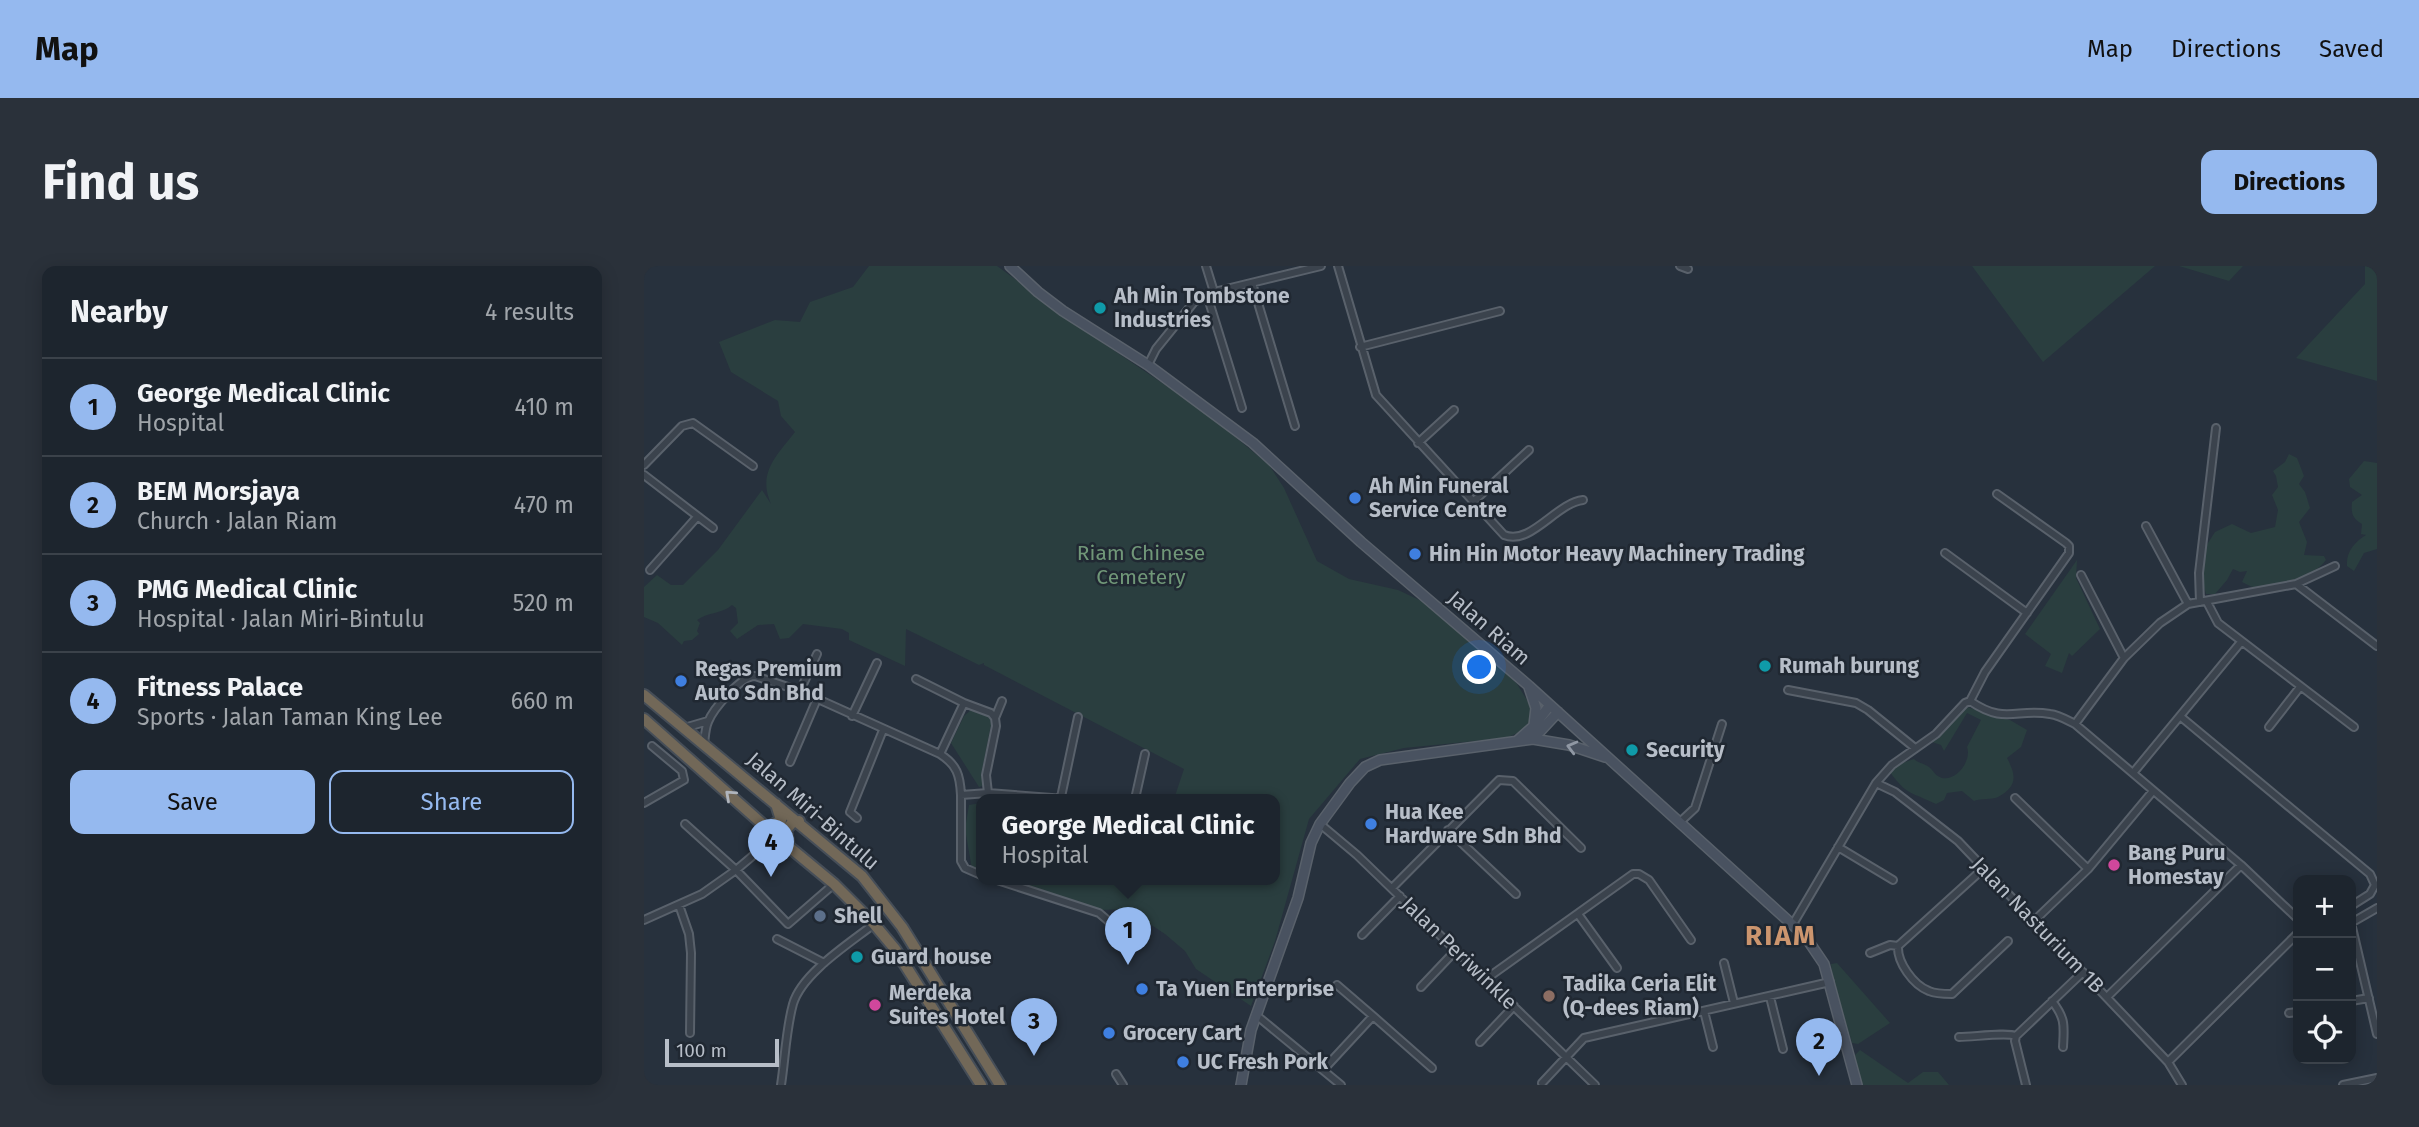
<!DOCTYPE html>
<html lang="en">
<head>
<meta charset="utf-8">
<style>
  :root { --surface:#1d252e; --page:#2a313a; --text:#f1f3f6; --muted:#a0a5aa; --line:#3b424a; --accent:#95b9ef }
  body { margin:0; font-family:"Fira Sans",sans-serif; background:var(--page); color:var(--text) }
  .controls { position:absolute; right:21px; bottom:21px; display:grid; overflow:hidden; border-radius:14px; box-shadow:0 4px 18px #0003 }
  .controls button { width:63px; height:63px; display:grid; place-items:center; padding:0; border:0; border-bottom:2px solid var(--line); background:var(--surface); color:var(--text); font:35px sans-serif }
  .scale { position:absolute; left:21px; bottom:18px; width:114px; box-sizing:border-box; padding-left:7px; border:4px solid #b7bec8; border-top:0; font-size:19px; line-height:24px; white-space:nowrap; color:#b7bec8; -webkit-text-stroke:5px #202832; paint-order:stroke }
  .you { position:absolute; left:836px; top:402px; width:24px; height:24px; margin:-18px; border:5px solid #fff; border-radius:50%; background:#1a73e8; box-shadow:0 0 0 10px #1a73e833 }
  .badge { display:grid; place-items:center; width:46px; height:46px; border-radius:50%; background:var(--accent); color:#111; font-size:23px; font-weight:700 }
  .pin { position:absolute; translate:-50% -58px; filter:drop-shadow(0 2px 4px #0008) }
  .pin::after { content:''; position:absolute; top:37px; width:24px; height:21px; background:inherit; clip-path:polygon(0 0,100% 0,50% 100%) }
  .popup { position:absolute; left:332px; top:528px; width:304px; height:91px; box-sizing:border-box; display:grid; place-content:center; border-radius:14px; background:var(--surface); filter:drop-shadow(0 2px 5px #0005); font-size:23px; white-space:nowrap; color:var(--muted) }
  .popup b { font-size:26px; color:var(--text) }
  .popup::after { content:''; position:absolute; left:50%; top:100%; margin-left:-14px; border:14px solid transparent; border-top-color:var(--surface) }
  .list { margin:0; padding:0; list-style:none }
  h2 { display:flex; justify-content:space-between; align-items:center; height:91px; margin:0; padding:0 28px; font-size:30px }
  h2 small { font-size:23px; font-weight:400; color:var(--muted) }
  .list li { display:grid; grid-template-columns:46px 1fr auto; gap:21px; align-items:center; box-sizing:border-box; height:98px; padding:0 28px; border-top:2px solid var(--line) }
  .list b { display:block; font-size:26px; white-space:nowrap }
  .list p { margin:0; font-size:23px; white-space:nowrap; color:var(--muted) }
  .list em { font-size:23px; font-style:normal; color:var(--muted) }
  .actions { display:flex; gap:14px; padding:21px 28px }
  .actions a { flex:1; padding:16px 0; border:2px solid var(--accent); border-radius:14px; text-align:center; font-size:24px; color:var(--accent) }
  .actions .main { background:var(--accent); color:#111 }
  .icon { flex:none; width:38px; height:38px; fill:none; stroke:currentColor; stroke-width:2; stroke-linecap:round; stroke-linejoin:round }
  .map { position:relative; flex:none; width:1733px; height:819px; overflow:hidden; border-radius:14px }
  header { display:flex; align-items:center; gap:42px; box-sizing:border-box; height:98px; padding:0 35px; background:var(--accent); color:#111 }
  header strong { font-size:33px }
  nav { display:flex; gap:38px; margin-inline-start:auto; font-size:24px }
  .intro { display:flex; align-items:center; justify-content:space-between; box-sizing:border-box; height:168px; padding:0 42px }
  h1 { margin:0; font-size:49px }
  .button { padding:18px 32px; border-radius:14px; background:var(--accent); color:#111; font-size:24px; font-weight:700 }
  main { display:flex; gap:42px; padding:0 42px }
  aside { flex:1; background:var(--surface); border-radius:14px; box-shadow:0 4px 18px #0003 }
  .map>svg:first-child { display:block }
  .green { fill:#2a3e3f }
  .lines { fill:none; stroke-linecap:round; stroke-linejoin:round }
  .street-casing { stroke:#59616b; stroke-width:10 }
  .secondary-casing { stroke:#59616b; stroke-width:12 }
  .highway-casing { stroke:#464e58; stroke-width:14 }
  .street { stroke:#3b434d; stroke-width:6 }
  .secondary { stroke:#495260; stroke-width:9 }
  .highway { stroke:#726858; stroke-width:10 }
  .oneway { stroke:#9098a4 }
  .oneway2 { stroke:#b0b5bd }
  .culture-dot { fill:#0f9aa8; stroke:#202832; stroke-width:2.5 }
  .shop-dot { fill:#3f7fe0; stroke:#202832; stroke-width:2.5 }
  .hotel-dot { fill:#d1479c; stroke:#202832; stroke-width:2.5 }
  .service-dot { fill:#5c6f8a; stroke:#202832; stroke-width:2.5 }
  .education-dot { fill:#8d6e63; stroke:#202832; stroke-width:2.5 }
  .labels { text-anchor:middle; dominant-baseline:central; stroke-width:5; stroke-linejoin:round; paint-order:stroke }
  .poi-label { font-size:21px; font-weight:bold; fill:#b7bec8; stroke:#202832; text-anchor:start }
  .park-label { font-size:21px; fill:#709778; stroke:#202832 }
  .street-label { font-size:21px; fill:#b7bec8; stroke:#202832 }
  .district-label { font-size:28px; font-weight:bold; letter-spacing:2px; fill:#cc956e; stroke:#202832 }
</style>
</head>
<body>
<header>
<strong>Map</strong>
<nav><a>Map</a><a>Directions</a><a>Saved</a></nav>
</header>
<div class="intro"><h1>Find us</h1><a class="button">Directions</a></div>
<main>
<aside>
<h2>Nearby<small>4 results</small></h2>
<ul class="list">
<li><span class="badge">1</span><div><b>George Medical Clinic</b><p>Hospital</p></div><em>410 m</em></li>
<li><span class="badge">2</span><div><b>BEM Morsjaya</b><p>Church · Jalan Riam</p></div><em>470 m</em></li>
<li><span class="badge">3</span><div><b>PMG Medical Clinic</b><p>Hospital · Jalan Miri-Bintulu</p></div><em>520 m</em></li>
<li><span class="badge">4</span><div><b>Fitness Palace</b><p>Sports · Jalan Taman King Lee</p></div><em>660 m</em></li>
</ul>
<div class="actions"><a class="main">Save</a><a>Share</a></div>
</aside>
<div class="map">
<svg width="1733" height="819" viewBox="0 0 1733 819">
  <rect width="100%" height="100%" fill="#27313d"/>
  <path class="green" d="M225 0H353L453 73 561 146 625 199 640 222 673 295 705 313 754 324 786 339 843 387 873 418 888 442 885 456 878 465 862 472 760 482 716 493 665 553 631 675 607 740 552 703 541 685 521 668 483 643 457 644 360 613H631V533H530L540 503 340 399V397L335 399 262 363 261 400 205 374V367L198 363 159 358 145 372 136 373 130 358 114 359 93 373 86 365 94 357 92 342 88 339C78 348 64 346 53 354L56 357 53 365 55 368 48 374 40 375 38 379 14 357 0 351V321L13 309 27 319H39L74 284 118 224 127 238C113 207 133 189 151 166L137 150 134 135 87 106 75 76 131 54 156 56 166 36 209 21Z
    M1328 0H1511L1399 96Z
    M1535 0H1599L1585 15Z
    M1721 0H1733V115L1652 92 1721 18Z
    M1645 188 1653 192 1660 210 1655 218 1661 226 1666 242 1655 256 1663 276 1660 289 1680 290 1682 294C1670 311 1634 323 1614 322 1609 322 1602 318 1598 316L1603 305 1596 306 1589 303 1583 314 1571 328H1562L1556 307 1562 280 1571 266 1588 258 1607 267 1631 261 1634 244 1628 229 1634 221 1632 210 1629 205 1641 196Z
    M1720 195 1733 197V283L1720 287 1710 305 1703 300C1702 285 1711 276 1722 269L1717 268 1718 258C1708 252 1707 247 1708 236L1718 229 1706 221 1705 213Z
    M1433 294 1432 312 1456 363 1428 390 1425 387 1418 407 1401 400 1407 388 1381 368Z
    M1323 441 1366 454 1383 464 1377 481 1363 492C1372 509 1374 520 1354 531 1347 534 1338 532 1330 535L1318 525 1303 527 1300 534 1292 538C1268 526 1263 530 1246 506L1252 499 1270 493C1274 497 1279 497 1285 501 1290 505 1291 510 1298 512 1313 515 1328 494 1323 481L1337 454 1323 447 1300 485 1297 479 1288 476Z
    M327 444 344 450 348 454 338 505V520L335 521 307 477 320 450Z
    M337 537V606L328 603 321 563 325 539Z
    M1193 697 1246 757 1214 778 1208 777 1189 715 1187 698Z
    M1216 784 1264 817 1279 806H1294L1305 819H1218L1210 790Z"/>
  <g class="lines">
    <defs>
      <path id="street" d="M562 0 570 26
        M694 0 732 129 860 269C887 280 912 237 939 234
        M1036 0 1044 3
        M608 17 651 160
        M563 29 598 142
        M716 81 856 45
        M504 99 512 83 550 36 570 26 677 0
        M774 177 810 144
        M0 199 38 160 49 157 109 200
        M0 209 69 262
        M830 235 885 184
        M1502 260 1544 338
        M1301 287 1383 347
        M6 304 53 251
        M1652 318 1691 300
        M1556 336 1555 307 1572 162
        M1563 336 1574 357 1710 461
        M1480 392 1516 357 1544 338 1652 318 1733 380
        M272 413 320 437 347 447 351 452 352 460 342 509 344 527
        M1144 424 1212 437 1224 444 1271 482
        M156 425 173 388
        M1326 435C1361 459 1372 442 1406 448 1415 449 1423 454 1431 458L1597 599 1654 653
        M208 450 233 397
        M1537 451 1726 608 1731 619 1726 628 1707 640
        M351 452 358 435
        M1431 458 1480 392 1437 309
        M1625 461 1656 421
        M40 462 64 455
        M60 478C61 471 61 463 64 456 69 443 97 410 111 410L156 425 296 488C313 499 316 509 317 529L344 527 421 533
        M296 488 320 437
        M146 496 173 433
        M1489 507 1597 376
        M1232 517 1251 526 1314 575 1524 796 1538 819
        M317 529V595L321 602 337 609
        M417 531 434 451
        M1371 532 1444 603
        M491 533 501 488
        M0 537 40 514 38 505 8 480
        M213 552 206 546 239 464
        M1036 556 1051 542 1078 458
        M41 558 92 604 144 658 190 618
        M676 558 713 589 951 819
        M804 564 872 628
        M1194 581 1249 614
        M1340 602 1254 680C1253 696 1269 719 1285 725 1292 728 1300 728 1308 728L1364 675
        M350 613 455 647 475 664
        M748 622 855 514 869 515 937 582
        M35 639 45 668 47 687 46 767
        M1733 642 1707 657 1733 768
        M934 648 973 702
        M0 654 58 628 92 604 132 570
        M1390 655 1444 603 1509 525
        M1149 658 1232 517 1248 499 1292 468 1321 437 1326 435 1341 406 1425 287V280L1422 277 1353 228
        M718 669 756 630
        M133 673 180 697
        M1226 687 1246 679 1254 680
        M1080 697 1090 737
        M842 713 989 608H995L1005 614 1047 674
        M693 719 729 750
        M777 721 812 684
        M1126 731 1139 783
        M1463 731 1597 599
        M1408 735C1422 753 1420 760 1419 781
        M1707 735 1725 732
        M1060 745 1069 781
        M1645 747 1654 746
        M612 749 697 819
        M1315 771C1329 771 1363 766 1372 770
        M836 776 870 740
        M1524 796 1654 667
        M679 804 729 750 788 802
        M472 808 479 819
        M898 817 940 772 1186 716
        M137 819C141 793 142 763 149 738 158 707 206 677 230 658
        M1382 819 1371 775 1372 770 1439 706
        M1699 819 1733 812"/>
      <path id="secondary" d="M366 0 394 26 419 45 504 99 609 177 717 276 885 420 1161 670 1180 698 1213 819
        M885 421 892 442 890 459
        M889 473 925 479 961 491
        M873 475 890 460 906 439
        M597 819 607 764 654 632 667 577 676 558 706 517 721 501 736 494 889 473 914 446"/>
      <path id="highway" d="M0 429 218 610 258 661 356 819
        M0 453 132 570 190 618 230 658 251 683 337 819
        M123 562 137 554 132 538
        M145 581 142 564 148 557 155 555"/>
    </defs>
    <use href="#street" class="street-casing"/>
    <use href="#secondary" class="secondary-casing"/>
    <use href="#highway" class="highway-casing"/>
    <use href="#street" class="street"/>
    <use href="#secondary" class="secondary"/>
    <use href="#highway" class="highway"/>
  </g>
  <defs><path id="oneway-chevron" d="M-2-3.5L2.5 0L-2 3.5" fill="none" stroke-width="1.6" stroke-linecap="round" stroke-linejoin="round" transform="scale(1.75)"/></defs>
  <use class="oneway" href="#oneway-chevron" transform="translate(928 481) rotate(-165)"/>
  <use class="oneway2" href="#oneway-chevron" transform="translate(86 529) rotate(-138)"/>
  <g class="culture-dot">
    <circle cx="456" cy="42" r="7"/>
    <circle cx="1121" cy="400" r="7"/>
    <circle cx="988" cy="484" r="7"/>
    <circle cx="213" cy="691" r="7"/>
  </g>
  <g class="shop-dot">
    <circle cx="711" cy="232" r="7"/>
    <circle cx="771" cy="288" r="7"/>
    <circle cx="37" cy="415" r="7"/>
    <circle cx="727" cy="558" r="7"/>
    <circle cx="498" cy="723" r="7"/>
    <circle cx="465" cy="767" r="7"/>
    <circle cx="539" cy="796" r="7"/>
  </g>
  <g class="hotel-dot">
    <circle cx="1470" cy="599" r="7"/>
    <circle cx="231" cy="739" r="7"/>
  </g>
  <circle class="service-dot" cx="176" cy="650" r="7"/>
  <circle class="education-dot" cx="905" cy="730" r="7"/>
  <g class="labels">
    <g class="poi-label">
      <text x="470" y="30">Ah Min Tombstone<tspan x="470" dy="24">Industries</tspan></text>
      <text x="725" y="220">Ah Min Funeral<tspan x="725" dy="24">Service Centre</tspan></text>
      <text x="785" y="288">Hin Hin Motor Heavy Machinery Trading</text>
      <text x="1135" y="400">Rumah burung</text>
      <text x="51" y="403">Regas Premium<tspan x="51" dy="24">Auto Sdn Bhd</tspan></text>
      <text x="1002" y="484">Security</text>
      <text x="741" y="546">Hua Kee<tspan x="741" dy="24">Hardware Sdn Bhd</tspan></text>
      <text x="1484" y="587">Bang Puru<tspan x="1484" dy="24">Homestay</tspan></text>
      <text x="190" y="650">Shell</text>
      <text x="227" y="691">Guard house</text>
      <text x="919" y="718">Tadika Ceria Elit<tspan x="919" dy="24">(Q-dees Riam)</tspan></text>
      <text x="512" y="723">Ta Yuen Enterprise</text>
      <text x="245" y="727">Merdeka<tspan x="245" dy="24">Suites Hotel</tspan></text>
      <text x="479" y="767">Grocery Cart</text>
      <text x="553" y="796">UC Fresh Pork</text>
    </g>
    <g class="park-label">
      <text x="497" y="287">Riam Chinese<tspan x="497" dy="24">Cemetery</tspan></text>
    </g>
    <g class="street-label">
      <text transform="translate(845 362) rotate(41)">Jalan Riam</text>
      <text transform="translate(169 545) rotate(41)">Jalan Miri-Bintulu</text>
      <text transform="translate(1394 659) rotate(46)">Jalan Nasturium 1B</text>
      <text transform="translate(815 687) rotate(44)">Jalan Periwinkle</text>
    </g>
    <g class="district-label">
      <text x="1137" y="669">RIAM</text>
    </g>
  </g>
</svg>
<div class="controls">
<button>+</button>
<button>−</button>
<button><svg class="icon" aria-label="locate" viewBox="0 0 24 24"><circle cx="12" cy="12" r="6"/><path d="M12 2v4M12 18v4M2 12h4M18 12h4"/></svg></button>
</div>
<div class="scale">100 m</div>
<div class="you"></div>
<div class="pin badge" style="left:484px;top:699px">1</div>
<div class="popup"><b>George Medical Clinic</b>Hospital</div>
<div class="pin badge" style="left:1175px;top:810px">2</div>
<div class="pin badge" style="left:390px;top:790px">3</div>
<div class="pin badge" style="left:127px;top:611px">4</div>
</div>
</main>
</body>
</html>
